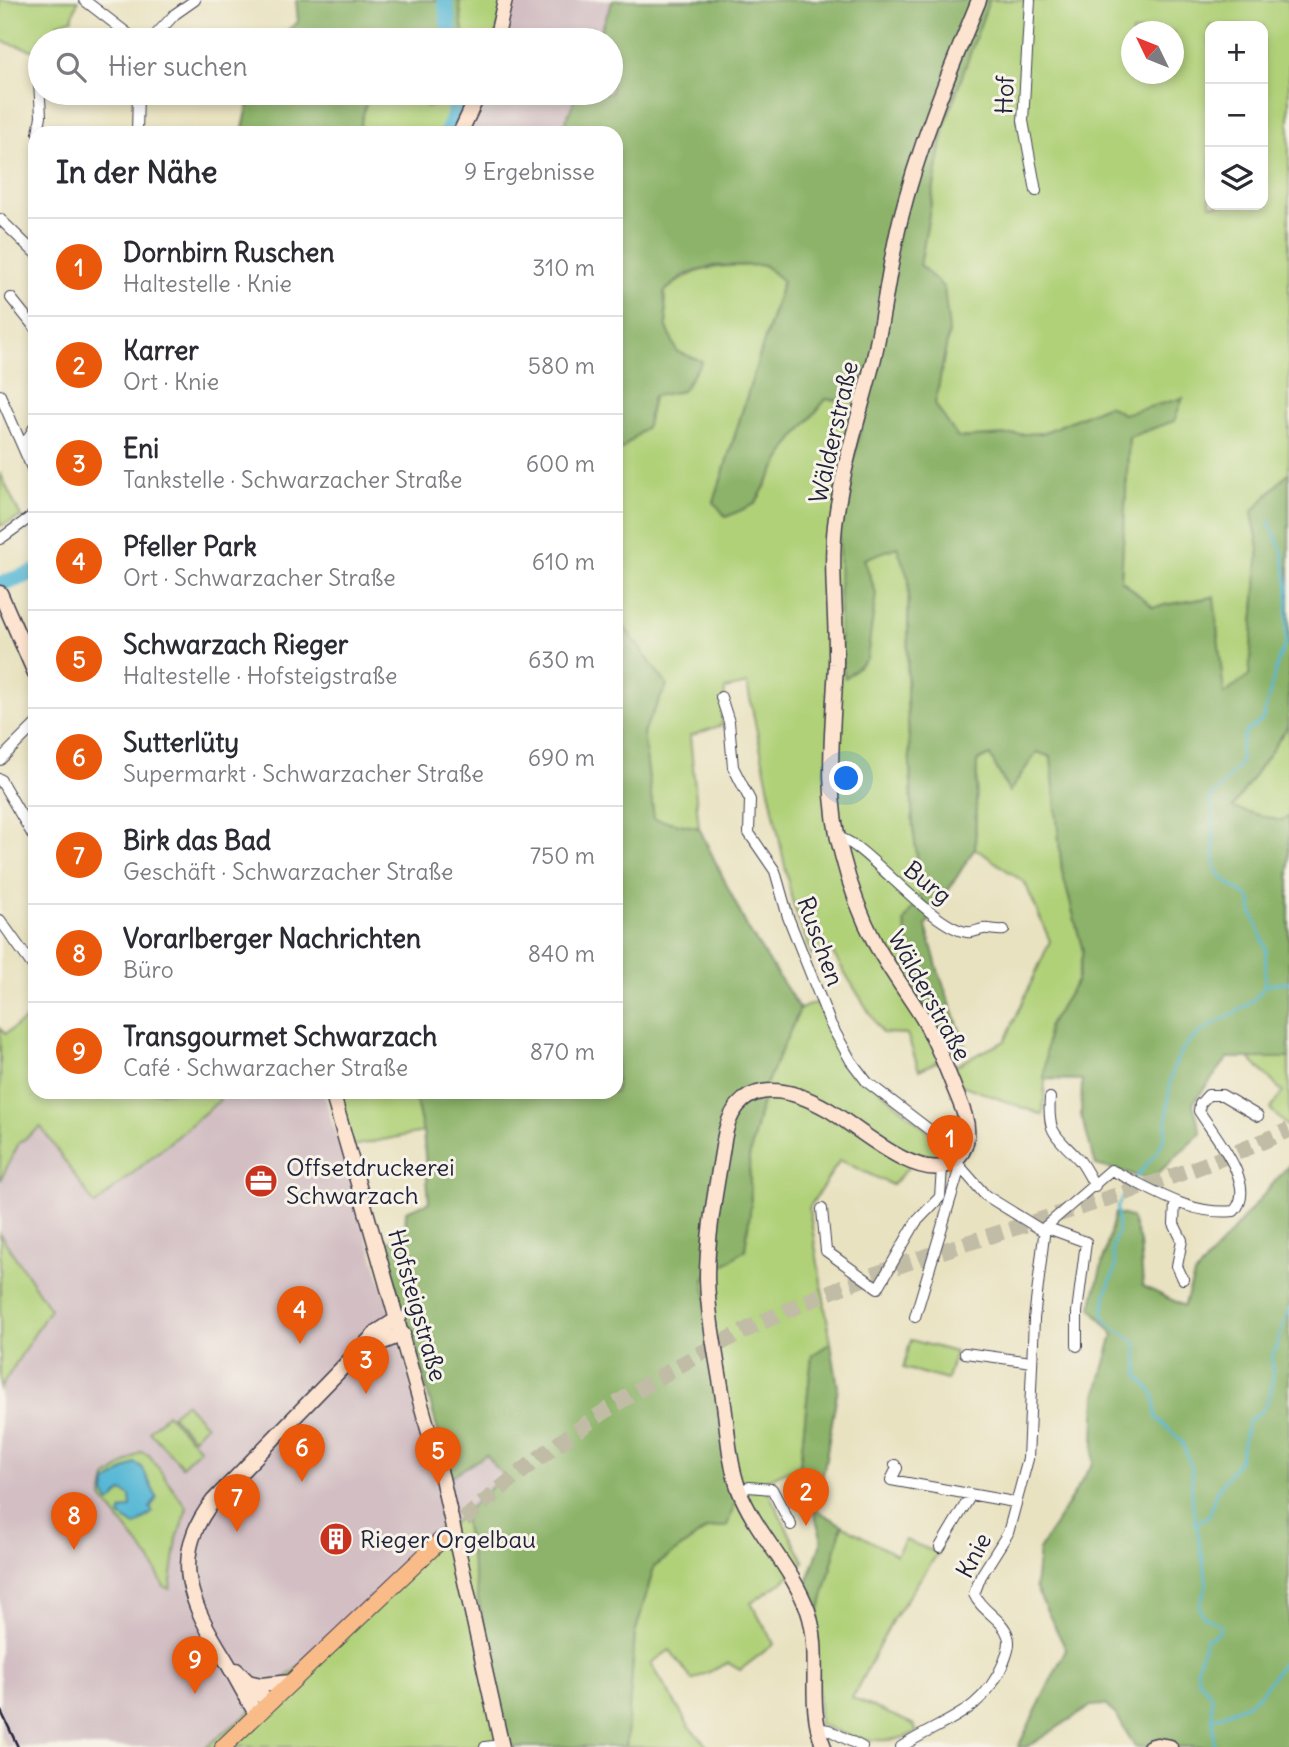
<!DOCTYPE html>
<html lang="de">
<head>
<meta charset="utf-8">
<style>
  :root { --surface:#fff; --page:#f7f7f7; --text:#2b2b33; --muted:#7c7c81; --line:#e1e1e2; --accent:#ea580c }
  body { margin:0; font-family:Delius,sans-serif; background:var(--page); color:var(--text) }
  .controls { position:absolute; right:21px; top:21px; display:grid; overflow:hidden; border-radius:14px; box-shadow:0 4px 10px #0003 }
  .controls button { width:63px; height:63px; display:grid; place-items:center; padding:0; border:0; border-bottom:2px solid var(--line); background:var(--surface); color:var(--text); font:35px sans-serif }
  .compass { position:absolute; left:1121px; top:21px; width:63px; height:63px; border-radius:50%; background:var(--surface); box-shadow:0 4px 10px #0003; rotate:313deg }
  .you { position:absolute; left:847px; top:779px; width:24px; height:24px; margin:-18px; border:5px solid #fff; border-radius:50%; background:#1a73e8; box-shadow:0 0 0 10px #1a73e833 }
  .badge { display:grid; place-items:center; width:46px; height:46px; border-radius:50%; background:var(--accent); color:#fff; font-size:23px; font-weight:700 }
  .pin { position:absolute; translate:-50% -58px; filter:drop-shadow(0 2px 4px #0008) }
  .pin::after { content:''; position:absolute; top:37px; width:24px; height:21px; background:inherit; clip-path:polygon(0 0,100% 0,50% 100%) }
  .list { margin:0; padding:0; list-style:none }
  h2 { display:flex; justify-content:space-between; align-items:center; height:91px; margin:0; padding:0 28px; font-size:30px }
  h2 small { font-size:23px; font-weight:400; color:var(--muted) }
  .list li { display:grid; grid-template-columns:46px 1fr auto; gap:21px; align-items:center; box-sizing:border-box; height:98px; padding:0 28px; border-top:2px solid var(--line) }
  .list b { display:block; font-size:26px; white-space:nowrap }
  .list p { margin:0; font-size:23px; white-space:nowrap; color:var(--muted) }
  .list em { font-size:23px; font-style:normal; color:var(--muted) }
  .icon { flex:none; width:38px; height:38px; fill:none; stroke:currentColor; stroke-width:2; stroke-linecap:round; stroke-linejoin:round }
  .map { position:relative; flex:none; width:1289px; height:1747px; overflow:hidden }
  .search { position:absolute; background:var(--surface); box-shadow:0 4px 10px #0003; left:28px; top:28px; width:595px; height:77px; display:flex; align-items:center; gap:18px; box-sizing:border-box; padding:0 24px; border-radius:38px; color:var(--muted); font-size:26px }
  .panel { position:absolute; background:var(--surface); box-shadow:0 4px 10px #0003; left:28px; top:126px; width:595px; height:973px; border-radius:21px }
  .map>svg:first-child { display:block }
  .industrial { fill:#d2bec3 }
  .green { fill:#b1d179; stroke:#6a7a5a; stroke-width:2; fill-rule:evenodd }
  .forest { fill:#8cb369; stroke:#576a52; stroke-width:2 }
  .water { fill:#56b8d5; stroke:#3c6d88; stroke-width:2 }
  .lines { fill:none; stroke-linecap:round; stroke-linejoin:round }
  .stream { stroke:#56b8d5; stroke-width:2.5 }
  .river { stroke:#56b8d5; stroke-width:16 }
  .primary-tunnel { stroke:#c1bca6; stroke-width:16; stroke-dasharray:16 8; stroke-linecap:butt }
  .street-casing { stroke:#403f4f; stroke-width:12 }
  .secondary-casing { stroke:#403f4f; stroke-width:17 }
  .primary-casing { stroke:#403f4f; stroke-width:18 }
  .street { stroke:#fff; stroke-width:10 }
  .secondary { stroke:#fde4d0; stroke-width:14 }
  .primary { stroke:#f9bc89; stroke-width:16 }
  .rail { stroke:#22223b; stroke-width:2.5 }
  .labels { text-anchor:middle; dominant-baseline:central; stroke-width:6; stroke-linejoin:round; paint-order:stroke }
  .street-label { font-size:24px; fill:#22223b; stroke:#f7f3e8 }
  .poi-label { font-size:24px; fill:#22223b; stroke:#f7f3e8; text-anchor:start }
</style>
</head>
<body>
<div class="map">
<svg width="1289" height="1747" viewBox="0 0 1289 1747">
  <rect width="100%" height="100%" fill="#f7f3e8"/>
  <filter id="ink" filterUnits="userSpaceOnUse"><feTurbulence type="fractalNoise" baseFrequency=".0143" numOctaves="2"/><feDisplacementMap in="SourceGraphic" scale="14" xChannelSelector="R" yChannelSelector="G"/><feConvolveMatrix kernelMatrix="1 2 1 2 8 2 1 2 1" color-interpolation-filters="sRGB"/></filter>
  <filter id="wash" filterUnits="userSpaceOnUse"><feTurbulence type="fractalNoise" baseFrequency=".00686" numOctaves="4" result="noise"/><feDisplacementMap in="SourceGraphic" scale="28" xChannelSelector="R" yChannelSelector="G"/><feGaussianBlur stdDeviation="1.57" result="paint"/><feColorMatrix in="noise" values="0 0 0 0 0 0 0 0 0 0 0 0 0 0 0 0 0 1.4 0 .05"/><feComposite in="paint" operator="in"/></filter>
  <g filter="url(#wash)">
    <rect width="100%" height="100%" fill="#e9e2c1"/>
    <path class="industrial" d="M505 0H613L597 40H495Z
      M479 93H576L560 133H459Z
      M230 1092H323L403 1355 436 1479 450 1477 486 1455 503 1476 245 1716 206 1747H6L0 1733V1389L50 1309 0 1234V1181L19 1143 41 1127 95 1205Z"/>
    <path class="green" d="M0 0H78L72 19 57 24V40H40V52L0 41Z
      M459 0H505L495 40H464Z
      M989 0H1289V472L1252 512 1259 548 1249 677 1224 695 1213 597 1153 607 1121 580 1129 437 1174 421 1123 414 1108 405 1043 433 957 438 935 404 949 331 920 266 945 124ZM1210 26H1263V205H1210ZM1132 32H1174V74H1132Z
      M369 93H421L427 107 459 102 462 93H479L459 133H358Z
      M764 265 783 280 714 502 755 504 788 446 826 399 866 402 839 527 876 594 864 559 897 546 909 579 907 698 913 828 922 892 904 923 949 1056 919 1070 907 1034 882 1033 829 947 812 956 792 900 747 684 725 689 722 725 690 736 699 828 654 819 643 732 667 685 618 619 616 454 647 426 653 396 682 391 702 361 677 352 667 327 664 292C698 263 722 266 764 265Z
      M0 473 21 517 0 526Z
      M1289 725V816L1281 821 1232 808Z
      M1037 751 1051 757 1062 871 1083 951 1077 981 1048 1027 1043 1115 956 1083 950 1068 1005 1041 1050 941 1025 883 975 848 977 761 990 755 1009 792Z
      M817 1002 848 1062 938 1140 942 1161 912 1164 892 1185 840 1160 809 1208 831 1343 812 1356 800 1465 763 1482 804 1562 784 1581 751 1603 774 1644 740 1670 728 1663 692 1680 670 1650 651 1663 690 1728 708 1747H626L635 1634 654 1567 707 1529 727 1526 704 1279 751 1205 749 1158 766 1084 800 1009Z
      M35 1013V1092H217L220 1100 95 1205 41 1127 19 1143 0 1181V1028L5 1034Z
      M1249 1058H1289V1128L1270 1109 1283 1092Z
      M337 1092H414L423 1132 352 1146Z
      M0 1234 50 1309 0 1389Z
      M911 1340 955 1352 947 1380 903 1368Z
      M185 1403 206 1425 193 1438 171 1415Z
      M167 1414 200 1449 182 1466 149 1431Z
      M141 1452 149 1455 187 1508 177 1539 170 1589 164 1587 150 1559 102 1498 106 1478Z
      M463 1514 505 1747H206L245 1716Z
      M842 1525 896 1555 905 1540 938 1553 893 1619 852 1698 913 1724 917 1732C888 1747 852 1740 819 1724L816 1624Z"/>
    <path class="forest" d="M296 0H459L464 40H275L298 22Z
      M613 0H989L945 124 920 265 944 288 949 331 935 404 958 438 1043 433 1108 405 1123 414 1183 398 1174 421 1129 437 1121 580 1153 607 1214 597 1224 694 1249 676 1259 548 1252 512 1289 472V725L1232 808 1281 821 1289 816V1058H1228L1193 1103 1201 1133 1151 1180 1096 1165 1081 1115 1082 1080 1044 1079 1048 1027 1077 981 1083 951 1062 871 1051 757 1037 752 1009 792 990 755 977 761 975 848 926 926 938 970 966 1047 949 1056 920 998 904 922 922 892 913 828 907 698 909 580 897 547 864 559 876 594 867 659 845 678 840 656 839 527 866 402 826 399 788 446 755 504 726 517 714 502 783 281 764 265 714 266 684 275 664 292 667 327 677 352 702 361 682 391 653 396 647 426 616 454V133H561L577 93H611V40H597Z
      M251 93H369L358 133H242Z
      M421 93H462L459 102 426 107Z
      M616 608 619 620 667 685 643 732 654 819 699 828 748 929 800 1009 766 1084 749 1158 751 1205 745 1250 704 1279 738 1495 727 1526 707 1529 654 1567 635 1634 626 1747H505L463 1514 503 1476 486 1455 450 1477 416 1349 381 1243 405 1238 406 1211 429 1202 423 1132 414 1092H616Z
      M1289 1165V1747H1135L1117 1716 1105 1705 1091 1706 1027 1747H1018L1066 1649 1035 1587 1039 1550 1093 1463 1096 1396 1113 1334 1091 1308 1115 1213 1131 1217 1140 1242 1143 1286 1184 1306 1194 1276Z
      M831 1343 838 1387 817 1510 842 1525 816 1624 804 1592 822 1540 800 1465 812 1355Z"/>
    <path class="water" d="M135 1463 142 1467 157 1498 150 1508 153 1512 135 1526 120 1516 121 1511 131 1507 130 1496 122 1491 110 1503 105 1495 106 1483Z"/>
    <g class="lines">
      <path class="stream" d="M1265 985 1266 949 1251 909 1252 901C1242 890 1226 885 1218 873 1210 860 1217 817 1210 799L1241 763 1240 749 1245 733 1263 719 1279 657 1286 643 1288 587 1283 553 1269 521
        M1136 1177C1143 1168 1154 1158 1160 1147 1174 1121 1160 1080 1184 1048 1205 1020 1247 1017 1265 985L1289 982
        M1130 1184 1117 1207 1118 1229 1112 1250 1116 1266 1106 1293 1103 1315 1107 1323 1136 1342 1139 1377 1154 1394 1156 1417 1182 1442 1192 1469V1500L1207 1584 1199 1606 1204 1617 1220 1625V1630L1213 1636 1206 1638 1197 1668 1198 1679 1211 1695 1214 1747
        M1198 1523 1210 1514 1215 1494 1239 1460 1248 1422 1263 1409 1268 1400 1273 1382 1272 1358 1289 1309
        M1215 1718 1247 1704 1261 1693 1289 1654"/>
      <path class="river" d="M445 0 451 40
        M447 133 454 117 455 93
        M0 584 35 572"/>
    </g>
  </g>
  <g filter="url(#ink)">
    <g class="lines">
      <path class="primary-tunnel" d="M446 1536C576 1416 730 1325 898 1266 1028 1221 1163 1187 1289 1130"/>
      <defs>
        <path id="street" d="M84 0 136 40
          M1030 0 1023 121 1036 191
          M151 40 175 14 195 0
          M38 133 41 116 38 64
          M137 133 138 93
          M0 219 35 253
          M11 298 35 328
          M0 395 35 475
          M24 446 35 426
          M0 539 35 514
          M721 697 729 722 733 767 750 800 749 833 775 871 788 917 831 1025 851 1061 867 1082 961 1154
          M0 760 35 725
          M0 779 35 839
          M837 838C860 836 930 928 967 932 974 933 977 930 983 929 988 928 997 931 1004 930
          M0 920 35 969
          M1050 1098C1047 1137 1058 1136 1080 1161 1086 1169 1090 1178 1095 1186
          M957 1163 985 1195 1043 1231
          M1175 1202 1174 1224 1182 1240 1177 1266 1183 1279
          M822 1209 826 1251 878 1288 916 1222 940 1197 942 1168
          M1045 1227 1086 1242 1077 1312V1346
          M915 1317 960 1167
          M965 1353 1032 1362
          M895 1465 897 1468 891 1480 1014 1502
          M740 1491 749 1487 772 1489 791 1525
          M940 1547 971 1495
          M816 1728 829 1730 862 1747
          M485 1747 502 1745
          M901 1747C944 1719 982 1715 1004 1662 1007 1654 1011 1644 1008 1636 1003 1619 981 1611 974 1594L981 1576 1008 1533 1028 1459 1034 1319 1045 1227 1111 1170C1151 1188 1188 1216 1234 1211 1259 1186 1213 1134 1199 1111L1200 1104 1208 1095H1222L1258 1116"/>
        <path id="secondary" d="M496 40 505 0
          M460 133 479 93
          M0 593 35 673
          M332 1092 442 1478 502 1747
          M366 1349 403 1334
          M236 1670 269 1703
          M248 1682 261 1685 291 1682
          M257 1715C245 1696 236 1677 225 1659 191 1604 168 1558 213 1501L377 1332 399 1318
          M824 1747C805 1702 823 1656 808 1611 792 1567 756 1533 739 1490 729 1463 728 1433 724 1405 718 1363 708 1320 707 1278 707 1232 717 1185 724 1140 734 1077 784 1084 829 1110 856 1126 919 1184 951 1163 961 1157 966 1148 967 1136 969 1119 959 1101 953 1085 944 1062 935 1039 922 1017 907 993 890 970 876 945 861 916 850 887 842 855 824 792 833 729 836 664 837 618 830 571 835 525 842 468 860 413 874 358 884 313 889 266 900 221 919 145 949 73 979 0
          M1150 1747 1157 1745 1170 1747"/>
        <path id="primary" d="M223 1747 441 1540"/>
      </defs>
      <use href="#street" class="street-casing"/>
      <use href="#secondary" class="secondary-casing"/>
      <use href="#primary" class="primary-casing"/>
      <use href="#street" class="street"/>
      <use href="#secondary" class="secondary"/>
      <use href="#primary" class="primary"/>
      <path class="rail" d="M0 1709 18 1747"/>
    </g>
  </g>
  <defs>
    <symbol id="office-disc" viewBox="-11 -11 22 22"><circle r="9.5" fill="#c8321e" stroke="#f7f3e8"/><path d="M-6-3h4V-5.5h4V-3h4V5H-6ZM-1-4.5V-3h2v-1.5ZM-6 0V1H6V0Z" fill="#fff"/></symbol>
    <symbol id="building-disc" viewBox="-11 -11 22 22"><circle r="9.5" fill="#c8321e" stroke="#f7f3e8"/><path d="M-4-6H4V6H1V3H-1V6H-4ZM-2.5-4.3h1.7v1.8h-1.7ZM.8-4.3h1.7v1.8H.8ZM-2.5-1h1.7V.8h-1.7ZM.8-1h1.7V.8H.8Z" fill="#fff"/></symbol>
  </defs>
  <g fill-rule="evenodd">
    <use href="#office-disc" x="242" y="1162" width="38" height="38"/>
    <use href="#building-disc" x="317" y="1520" width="38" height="38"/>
  </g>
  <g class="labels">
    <g class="street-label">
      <text transform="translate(1004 95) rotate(-88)">Hof</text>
      <text transform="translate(833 432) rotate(-77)">Wälderstraße</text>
      <text transform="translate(928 882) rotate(39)">Burg</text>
      <text transform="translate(821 941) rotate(70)">Ruschen</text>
      <text transform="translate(930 995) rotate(61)">Wälderstraße</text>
      <text transform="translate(418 1305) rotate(74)">Hofsteigstraße</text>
      <text transform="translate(973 1555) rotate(-62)">Knie</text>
    </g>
    <g class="poi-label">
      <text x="286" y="1167">Offsetdruckerei<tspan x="286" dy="28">Schwarzach</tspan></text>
      <text x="360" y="1539">Rieger Orgelbau</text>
    </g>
  </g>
</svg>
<div class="controls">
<button>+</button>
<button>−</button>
<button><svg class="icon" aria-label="layers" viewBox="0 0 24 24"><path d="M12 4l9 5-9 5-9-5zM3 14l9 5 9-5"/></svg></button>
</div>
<svg class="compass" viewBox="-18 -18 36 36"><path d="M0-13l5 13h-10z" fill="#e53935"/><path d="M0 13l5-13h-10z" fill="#7c7c81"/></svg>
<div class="you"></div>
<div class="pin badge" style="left:950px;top:1173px">1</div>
<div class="pin badge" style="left:806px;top:1526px">2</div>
<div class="pin badge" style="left:366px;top:1394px">3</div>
<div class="pin badge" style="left:300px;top:1344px">4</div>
<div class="pin badge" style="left:438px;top:1485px">5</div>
<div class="pin badge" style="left:302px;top:1482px">6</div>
<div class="pin badge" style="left:237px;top:1532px">7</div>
<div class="pin badge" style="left:74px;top:1550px">8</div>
<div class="pin badge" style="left:195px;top:1694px">9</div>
<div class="search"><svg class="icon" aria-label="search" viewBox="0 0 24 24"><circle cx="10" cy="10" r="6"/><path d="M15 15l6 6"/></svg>Hier suchen</div>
<section class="panel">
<h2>In der Nähe<small>9 Ergebnisse</small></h2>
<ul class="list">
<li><span class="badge">1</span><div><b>Dornbirn Ruschen</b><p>Haltestelle · Knie</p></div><em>310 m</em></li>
<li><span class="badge">2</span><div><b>Karrer</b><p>Ort · Knie</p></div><em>580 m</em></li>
<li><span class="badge">3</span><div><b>Eni</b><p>Tankstelle · Schwarzacher Straße</p></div><em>600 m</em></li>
<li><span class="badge">4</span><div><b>Pfeller Park</b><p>Ort · Schwarzacher Straße</p></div><em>610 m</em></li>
<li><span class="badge">5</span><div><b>Schwarzach Rieger</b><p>Haltestelle · Hofsteigstraße</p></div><em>630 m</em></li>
<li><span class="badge">6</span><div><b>Sutterlüty</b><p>Supermarkt · Schwarzacher Straße</p></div><em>690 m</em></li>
<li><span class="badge">7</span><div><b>Birk das Bad</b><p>Geschäft · Schwarzacher Straße</p></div><em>750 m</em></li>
<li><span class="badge">8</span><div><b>Vorarlberger Nachrichten</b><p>Büro</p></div><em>840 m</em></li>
<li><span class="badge">9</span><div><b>Transgourmet Schwarzach</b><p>Café · Schwarzacher Straße</p></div><em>870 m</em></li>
</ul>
</section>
</div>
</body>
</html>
